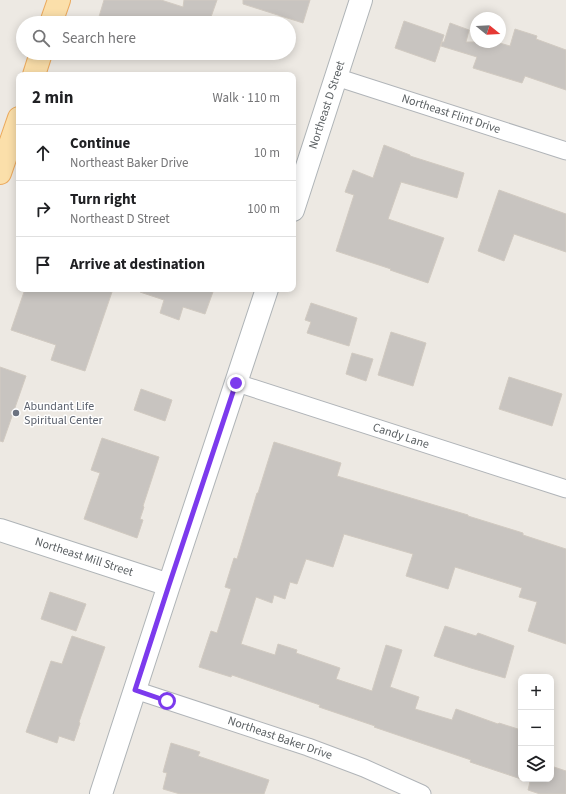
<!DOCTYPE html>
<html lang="en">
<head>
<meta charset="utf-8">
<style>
  :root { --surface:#fff; --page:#f6f6f6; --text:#202124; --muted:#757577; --line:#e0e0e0 }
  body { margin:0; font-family:"Source Sans 3",sans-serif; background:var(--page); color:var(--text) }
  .controls { position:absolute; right:12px; bottom:12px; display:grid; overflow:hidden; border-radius:8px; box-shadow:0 2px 10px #0003 }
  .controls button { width:36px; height:36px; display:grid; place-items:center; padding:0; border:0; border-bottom:1px solid var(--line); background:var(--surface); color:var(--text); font:20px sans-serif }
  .compass { position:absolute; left:470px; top:12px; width:36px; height:36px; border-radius:50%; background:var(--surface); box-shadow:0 2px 10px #0003; rotate:108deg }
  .stop { position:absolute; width:12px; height:12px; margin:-9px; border:3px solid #7c3aed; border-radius:50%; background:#fff }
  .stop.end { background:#7c3aed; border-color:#fff; box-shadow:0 1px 4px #0008 }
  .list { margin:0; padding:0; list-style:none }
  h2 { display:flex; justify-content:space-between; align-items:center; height:52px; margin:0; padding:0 16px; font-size:17px }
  h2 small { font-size:13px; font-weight:400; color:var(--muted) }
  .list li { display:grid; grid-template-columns:26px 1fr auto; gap:12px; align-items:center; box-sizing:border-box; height:56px; padding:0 16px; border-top:1px solid var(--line) }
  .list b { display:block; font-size:15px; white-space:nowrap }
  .list p { margin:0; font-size:13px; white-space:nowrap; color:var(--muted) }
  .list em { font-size:13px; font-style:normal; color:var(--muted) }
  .icon { flex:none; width:22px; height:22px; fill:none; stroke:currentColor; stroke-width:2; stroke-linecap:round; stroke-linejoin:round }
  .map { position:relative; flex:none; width:566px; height:794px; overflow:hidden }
  .search { position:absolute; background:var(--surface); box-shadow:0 2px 10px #0003; left:16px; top:16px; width:280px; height:44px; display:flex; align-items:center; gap:10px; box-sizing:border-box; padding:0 14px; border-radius:22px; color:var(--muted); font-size:15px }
  .panel { position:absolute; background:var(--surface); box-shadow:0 2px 10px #0003; left:16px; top:72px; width:280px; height:220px; border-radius:8px }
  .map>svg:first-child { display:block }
  .building { fill:#c8c4c0; stroke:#d1cac1 }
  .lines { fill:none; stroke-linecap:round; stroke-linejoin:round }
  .street-casing { stroke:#b0b4b8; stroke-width:19 }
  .secondary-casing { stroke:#afb4b7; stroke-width:24 }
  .primary-casing { stroke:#ebaa5e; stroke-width:24 }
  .street { stroke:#fff; stroke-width:17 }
  .secondary { stroke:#fff; stroke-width:22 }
  .primary { stroke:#fbdfaa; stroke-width:22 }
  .route { stroke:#7c3aed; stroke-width:5 }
  .worship-dot { fill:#6b7280; stroke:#fff; stroke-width:1.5 }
  .labels { text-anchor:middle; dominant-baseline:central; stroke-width:3; stroke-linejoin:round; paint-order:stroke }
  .street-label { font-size:12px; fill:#5b6063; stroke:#fff }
  .worship-label { font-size:12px; fill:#5b616d; stroke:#fff; text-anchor:start }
</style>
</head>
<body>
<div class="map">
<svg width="566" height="794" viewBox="0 0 566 794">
  <rect width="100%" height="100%" fill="#ede9e3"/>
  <path class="building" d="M104 0H161L183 7 184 0H217L211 17 221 20V23H107L98 20Z
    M243 0H310L303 23 243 4Z
    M404 21 444 35 435 62 395 48Z
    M450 23 469 30 466 42H496L510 46 515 29 537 36 536 39 566 50V90L525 76 522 83 473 68 477 57 441 46 442 42H444Z
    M384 145 410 155V156L464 173 457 198 401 182 388 219 444 238 428 283 390 270 391 269 336 251 354 195 345 192 353 170 373 178Z
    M499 190 566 214V252L514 234 504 261 478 251Z
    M25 289H113L85 371 51 360 56 345 11 330Z
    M140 289H214L205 314 183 307 179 320 160 313 164 300 140 292Z
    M311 303 357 318 349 346 307 333 311 322 305 320Z
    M391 332 426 343 413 386 378 375Z
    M352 353 373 359 366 381 346 374Z
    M0 367 26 376 3 442 0 441Z
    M509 377 562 394 552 426 499 409Z
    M141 389 172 400 165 421 134 410Z
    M102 438 159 457 143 506 144 507 140 519 143 520 137 538 84 519 100 473 91 470Z
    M274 442 341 463 337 476 468 515V516L523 533V535L566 549V644L528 631 537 602 519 597 522 588 455 567 448 589 406 576 413 554 344 534 333 567 306 559 297 584 290 582 285 599 274 595 272 603 256 597 241 644 275 655 278 644 297 650 296 653 340 668 336 679 372 691 386 645 402 650 390 687 419 697 415 709 452 720 456 709 498 724 499 723 521 730V779H551V766L566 771V794H540L528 790 530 782 470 762 471 760 374 727 375 726 319 707 320 705 232 675 231 677 199 667 211 631 217 633 231 589 225 587 234 558 237 559 257 493H258Z
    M50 592 86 604 76 631 41 619Z
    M445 626 476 636 478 633 514 646 505 678 471 668 434 656Z
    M72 636 105 647 79 722 80 723 74 741 59 736 57 743 26 732 51 661 62 664Z
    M171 743 200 752 198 756 269 780 264 794H180L163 789 167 773 163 772Z"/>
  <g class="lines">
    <defs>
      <path id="street" d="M336 77 566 151
        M237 383 566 489
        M135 690 308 747 364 768 422 794"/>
      <path id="secondary" d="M293 210 361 0
        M0 530 169 585
        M101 794 169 585 267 289"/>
      <path id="primary" d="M51 23 59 0
        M34 75 41 53
        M0 173 19 118"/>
    </defs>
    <use href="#street" class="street-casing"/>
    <use href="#secondary" class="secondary-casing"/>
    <use href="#primary" class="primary-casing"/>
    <use href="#street" class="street"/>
    <use href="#secondary" class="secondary"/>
    <use href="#primary" class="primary"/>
  </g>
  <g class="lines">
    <path class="route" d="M167 701 135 690 169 585 236 383"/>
  </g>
  <circle class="worship-dot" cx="16" cy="413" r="4"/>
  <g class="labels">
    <g class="street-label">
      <text transform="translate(327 105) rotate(-72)">Northeast D Street</text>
      <text transform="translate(451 114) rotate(18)">Northeast Flint Drive</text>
      <text transform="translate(401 436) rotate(18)">Candy Lane</text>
      <text transform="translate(84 557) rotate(18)">Northeast Mill Street</text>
      <text transform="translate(280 738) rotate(19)">Northeast Baker Drive</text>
    </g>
    <g class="worship-label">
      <text x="24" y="406">Abundant Life<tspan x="24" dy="14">Spiritual Center</tspan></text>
    </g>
  </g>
</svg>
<div class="controls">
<button>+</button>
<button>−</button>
<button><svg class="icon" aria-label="layers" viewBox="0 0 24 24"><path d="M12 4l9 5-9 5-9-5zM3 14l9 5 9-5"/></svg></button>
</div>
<svg class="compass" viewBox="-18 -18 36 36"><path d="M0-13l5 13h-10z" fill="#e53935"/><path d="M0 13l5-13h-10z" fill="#757577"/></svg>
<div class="stop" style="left:167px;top:701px"></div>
<div class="stop end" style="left:236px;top:383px"></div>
<div class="search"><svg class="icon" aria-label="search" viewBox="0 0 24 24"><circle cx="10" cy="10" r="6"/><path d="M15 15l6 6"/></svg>Search here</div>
<section class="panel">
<h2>2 min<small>Walk · 110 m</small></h2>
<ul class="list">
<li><svg class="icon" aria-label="ahead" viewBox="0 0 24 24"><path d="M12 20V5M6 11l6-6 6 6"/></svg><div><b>Continue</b><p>Northeast Baker Drive</p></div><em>10 m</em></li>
<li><svg class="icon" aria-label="right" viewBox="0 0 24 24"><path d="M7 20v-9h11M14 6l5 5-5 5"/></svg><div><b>Turn right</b><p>Northeast D Street</p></div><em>100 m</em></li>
<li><svg class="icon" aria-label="arrive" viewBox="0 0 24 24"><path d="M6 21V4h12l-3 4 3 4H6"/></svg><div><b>Arrive at destination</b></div></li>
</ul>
</section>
</div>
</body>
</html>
